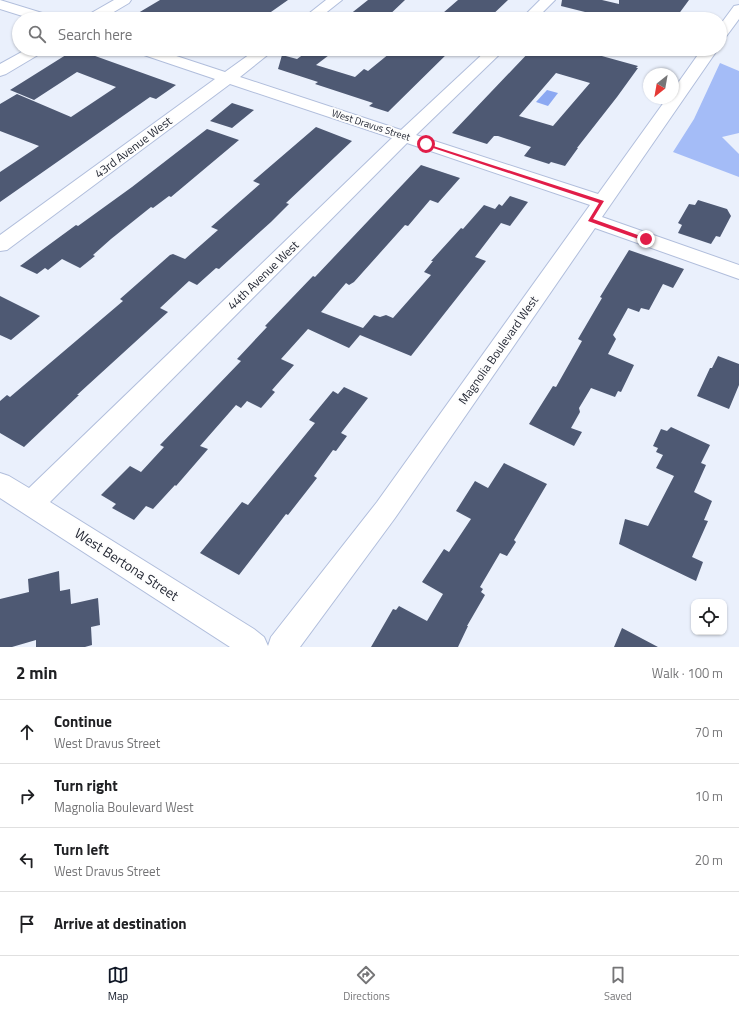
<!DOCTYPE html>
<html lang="en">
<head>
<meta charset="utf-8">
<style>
  :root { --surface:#fff; --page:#f2f2f2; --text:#202124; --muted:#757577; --line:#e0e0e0; --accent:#111827 }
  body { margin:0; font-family:"Titillium Web",sans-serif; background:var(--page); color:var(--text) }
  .controls { position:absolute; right:12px; bottom:12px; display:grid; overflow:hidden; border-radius:8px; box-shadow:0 1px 3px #0004 }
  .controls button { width:36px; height:36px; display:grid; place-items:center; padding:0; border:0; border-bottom:1px solid var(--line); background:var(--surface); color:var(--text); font:20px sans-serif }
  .compass { position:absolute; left:643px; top:68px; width:36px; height:36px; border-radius:50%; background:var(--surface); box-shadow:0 1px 3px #0004; rotate:211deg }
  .stop { position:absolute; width:12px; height:12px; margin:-9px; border:3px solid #e11d48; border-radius:50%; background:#fff }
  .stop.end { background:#e11d48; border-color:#fff; box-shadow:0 1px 4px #0008 }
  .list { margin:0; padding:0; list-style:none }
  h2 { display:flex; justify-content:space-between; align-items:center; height:52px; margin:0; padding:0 16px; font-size:17px }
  h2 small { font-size:13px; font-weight:400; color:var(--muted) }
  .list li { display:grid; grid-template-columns:26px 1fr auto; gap:12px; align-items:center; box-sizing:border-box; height:64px; padding:0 16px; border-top:1px solid var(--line) }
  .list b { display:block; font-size:15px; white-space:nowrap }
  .list p { margin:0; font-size:13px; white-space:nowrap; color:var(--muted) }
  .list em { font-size:13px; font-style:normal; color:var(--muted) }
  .icon { flex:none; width:22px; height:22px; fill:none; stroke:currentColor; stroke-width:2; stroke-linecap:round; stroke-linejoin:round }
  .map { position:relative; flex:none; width:739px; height:647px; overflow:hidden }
  .search { position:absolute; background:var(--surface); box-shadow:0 1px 3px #0004; left:12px; right:12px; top:12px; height:44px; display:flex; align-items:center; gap:10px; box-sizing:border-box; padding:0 14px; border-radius:22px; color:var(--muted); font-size:15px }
  .sheet { height:308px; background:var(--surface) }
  nav { display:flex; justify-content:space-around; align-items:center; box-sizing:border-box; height:56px; border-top:1px solid var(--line); background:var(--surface); font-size:11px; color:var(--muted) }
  nav a { display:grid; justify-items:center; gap:2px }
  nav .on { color:var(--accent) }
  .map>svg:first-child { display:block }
  .green { fill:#a4bcf7 }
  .water { fill:#8ba8f2 }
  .building { fill:#4e5973; fill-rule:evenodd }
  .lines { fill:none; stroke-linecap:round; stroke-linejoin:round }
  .minor-casing { stroke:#b1bedc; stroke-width:2 }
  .minor { fill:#fff; fill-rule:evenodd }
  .route { fill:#e11d48 }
  .labels { text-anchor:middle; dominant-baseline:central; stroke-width:4; stroke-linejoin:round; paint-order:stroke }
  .far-street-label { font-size:10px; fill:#252935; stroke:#fdfdfd }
  .street-label { font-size:12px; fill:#252935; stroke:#fdfdfd }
  .near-street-label { font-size:14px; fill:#252935; stroke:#fdfdfd }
</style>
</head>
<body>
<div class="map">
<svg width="739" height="647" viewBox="0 0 739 647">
  <rect width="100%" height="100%" fill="#eaf0fc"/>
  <path class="green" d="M720 63 739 71V133L722 137 739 154V177L673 152 694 119Z"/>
  <path class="water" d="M547 90 558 93 548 106 536 102Z"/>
  <path class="building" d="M160 0H288L261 19H128Z
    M368 0H405L385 19H344Z
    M458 0H508L488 19H436Z
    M562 0H602L619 4V0H689L675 19H613L561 6Z
    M311 49H337L316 65 355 77 364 69 368 71 395 49H452L388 112 369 106 373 103 315 84 318 82 278 69 282 55 297 59Z
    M532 49H595L591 53 638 66 636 68H638L617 97 577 148H578L565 166 551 162 549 164 524 156 531 147 498 136H494L487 144 452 133ZM556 73 590 83 553 126 519 116Z
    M84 52 176 85 156 99 150 97 0 202V172L39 146 0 131V104L17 94 71 117 116 87 77 72 34 100 10 90 69 53 77 56Z
    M232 103 254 110 232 128 210 121Z
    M316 127 352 141 286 203 289 204 271 222 219 269 216 268 197 285 189 281 160 308 168 312 77 395H79L24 447 0 433V401L7 395 10 397 123 301 120 299 170 255 173 254 185 259 218 230 211 227 260 184 253 181Z
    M207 129 239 140 171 197 169 196 153 208 151 207 111 239 93 255 95 256 80 268 62 259 48 270 45 268 37 274 20 266 76 225 78 226 132 187Z
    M421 165 460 178 438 203 430 200 408 226 405 225 354 282 349 285 346 283 321 312 363 328 374 315 380 317 386 315 393 318 431 275 424 272 433 261H431L461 228 463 229 484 205 495 209 499 204 502 206 510 196 528 202 510 226 501 223 475 257 486 261 411 356 360 335 349 348 308 329 281 359 294 365 272 390 275 392 261 408 247 401 241 408 236 405 200 446 208 449 176 486 175 485 153 509 146 506 134 520 112 508 116 504 101 495 130 466 141 472 164 447 160 445 241 361 237 359 267 327 265 326 313 276 315 277Z
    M698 200 727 209 731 216 720 237 716 236 711 244 678 233 682 225 678 223 689 204 695 205Z
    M629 250 684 269 673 288 663 284 649 310 641 308 639 312 628 308 613 335 616 339 608 354 634 365 621 392 618 391 615 397 591 388 579 408 580 412 571 428 582 432 574 446 529 424 553 386 556 387 582 341 578 339 602 298 600 297Z
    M0 296 40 316 11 340 0 335Z
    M718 356 739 364V385L729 409 697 396 710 368H712Z
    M344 387 368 398 341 433 347 436 336 451 333 450 314 476 317 478 288 515 286 514 239 575 200 553 242 502 248 505 315 423 309 420 333 391 338 394Z
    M671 427 710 445 701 463 706 465 694 492 712 501 704 520 708 521 692 557 703 562 696 581 619 544 625 519 648 526 674 476 656 468 663 455 656 452 658 448 653 446 661 429 667 431Z
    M504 463 547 484 514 540 516 542 507 556 500 553 480 587 483 589 481 592 485 595 467 626H468L458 647H371L393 609 396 610 399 606 427 621 443 594 422 582 444 549 449 552 471 519 456 511 475 481 488 488Z
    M59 571 60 591 70 589 71 604 98 598 100 625 91 627 92 645 85 647H36V640L12 647H0V599L29 592 28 579Z
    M622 628 658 647H614Z"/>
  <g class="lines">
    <defs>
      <path id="minor" d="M0 0 52 16 54 19H32L0 9Z
        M114 0H131L129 3 102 19H84L86 16Z
        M326 0H342L318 19H302Z
        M540 0H555L536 19H521Z
        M739 5V19L725 38 720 40V25L734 6Z
        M27 49H46L43 52 6 74 0 76V64Z
        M132 49H155L225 72 257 49H275L240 77 401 130 488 49H505L416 135 598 194 667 98H673V90L702 49H718L602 217 739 265V279L595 228 395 518 300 647H230L0 498V473L9 476 29 488 392 138 230 84 7 250 0 251V235L215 79 135 52ZM407 143 590 205 377 502 271 637 268 646 264 637 254 629 50 502Z"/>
    </defs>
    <use href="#minor" class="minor-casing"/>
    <use href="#minor" class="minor"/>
  </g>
  <path class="route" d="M424 143 604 201 593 219 649 239 644 241 588 221 599 203 424 145Z"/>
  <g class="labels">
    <g class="far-street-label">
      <text transform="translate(371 125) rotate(18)">West Dravus Street</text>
    </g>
    <g class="street-label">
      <text transform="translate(133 147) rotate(-37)">43rd Avenue West</text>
      <text transform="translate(263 275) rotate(-44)">44th Avenue West</text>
      <text transform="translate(498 350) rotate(-55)">Magnolia Boulevard West</text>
    </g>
    <g class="near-street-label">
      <text transform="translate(127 564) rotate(33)">West Bertona Street</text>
    </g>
  </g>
</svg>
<div class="controls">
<button><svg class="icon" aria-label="locate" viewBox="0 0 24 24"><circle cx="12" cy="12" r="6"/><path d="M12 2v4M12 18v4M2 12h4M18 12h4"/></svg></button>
</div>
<svg class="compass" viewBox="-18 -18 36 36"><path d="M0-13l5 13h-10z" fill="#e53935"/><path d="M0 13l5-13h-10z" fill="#757577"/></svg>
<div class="stop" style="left:426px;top:144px"></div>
<div class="stop end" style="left:646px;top:239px"></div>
<div class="search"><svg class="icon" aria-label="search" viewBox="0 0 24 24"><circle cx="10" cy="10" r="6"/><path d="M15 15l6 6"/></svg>Search here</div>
</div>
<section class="sheet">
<h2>2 min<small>Walk · 100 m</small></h2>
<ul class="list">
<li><svg class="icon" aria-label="ahead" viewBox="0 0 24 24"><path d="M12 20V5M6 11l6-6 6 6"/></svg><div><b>Continue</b><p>West Dravus Street</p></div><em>70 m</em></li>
<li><svg class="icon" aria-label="right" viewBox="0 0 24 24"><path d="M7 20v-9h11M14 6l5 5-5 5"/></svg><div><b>Turn right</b><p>Magnolia Boulevard West</p></div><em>10 m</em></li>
<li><svg class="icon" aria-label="left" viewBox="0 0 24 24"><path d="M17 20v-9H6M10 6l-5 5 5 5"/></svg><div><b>Turn left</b><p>West Dravus Street</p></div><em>20 m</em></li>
<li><svg class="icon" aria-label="arrive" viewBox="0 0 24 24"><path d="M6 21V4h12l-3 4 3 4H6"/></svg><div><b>Arrive at destination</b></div></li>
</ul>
</section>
<nav>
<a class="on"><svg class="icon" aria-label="map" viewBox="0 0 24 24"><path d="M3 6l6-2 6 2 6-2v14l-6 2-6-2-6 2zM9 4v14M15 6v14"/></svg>Map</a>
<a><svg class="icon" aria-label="directions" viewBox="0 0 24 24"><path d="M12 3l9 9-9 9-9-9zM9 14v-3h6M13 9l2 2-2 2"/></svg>Directions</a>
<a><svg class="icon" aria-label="saved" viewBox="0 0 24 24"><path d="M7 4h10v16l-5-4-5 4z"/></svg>Saved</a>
</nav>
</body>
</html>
